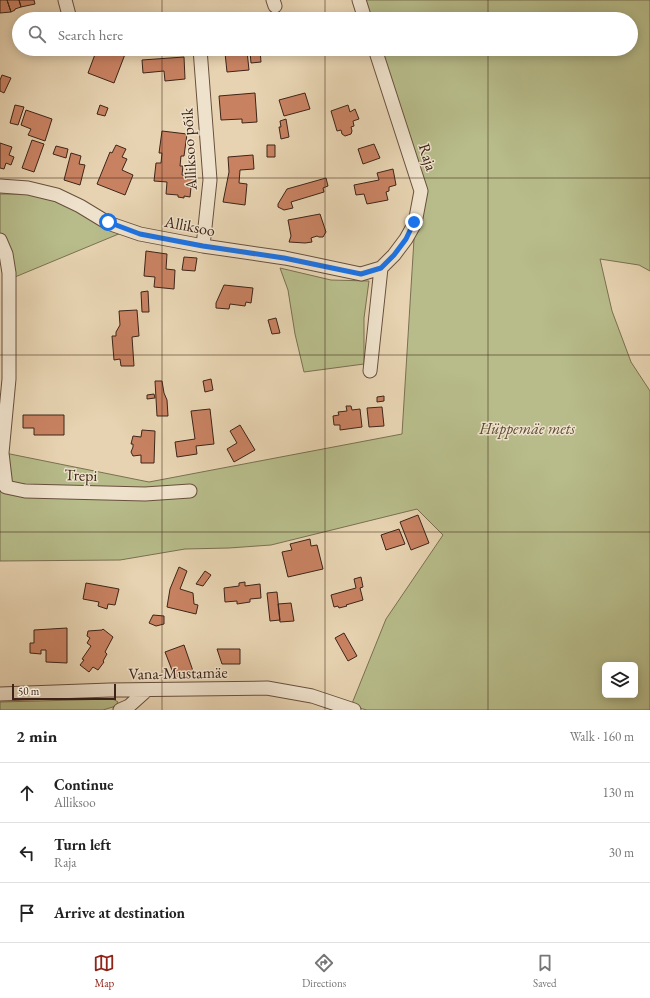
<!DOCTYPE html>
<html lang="en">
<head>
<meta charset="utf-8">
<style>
  :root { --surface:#fff; --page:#f6f6f6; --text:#222; --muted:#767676; --line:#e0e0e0; --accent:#8f2418 }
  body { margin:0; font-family:"EB Garamond",serif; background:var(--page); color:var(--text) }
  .controls { position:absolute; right:12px; bottom:12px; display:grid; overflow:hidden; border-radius:6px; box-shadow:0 2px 10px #0003 }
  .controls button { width:36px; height:36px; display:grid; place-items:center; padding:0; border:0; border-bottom:1px solid var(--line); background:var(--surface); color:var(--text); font:20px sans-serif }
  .scale { position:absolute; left:12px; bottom:10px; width:104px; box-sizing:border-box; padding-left:4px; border:2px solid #3e2418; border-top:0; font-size:11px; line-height:14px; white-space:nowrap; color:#3e2418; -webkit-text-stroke:3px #efe2cc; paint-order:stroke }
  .stop { position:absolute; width:12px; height:12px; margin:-9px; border:3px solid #1a73e8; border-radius:50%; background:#fff }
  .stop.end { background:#1a73e8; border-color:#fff; box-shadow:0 1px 4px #0008 }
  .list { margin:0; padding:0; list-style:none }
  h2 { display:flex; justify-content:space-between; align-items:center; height:52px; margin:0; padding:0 16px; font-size:17px }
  h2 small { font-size:13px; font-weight:400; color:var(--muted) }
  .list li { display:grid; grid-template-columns:26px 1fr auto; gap:12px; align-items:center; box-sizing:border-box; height:60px; padding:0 16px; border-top:1px solid var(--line) }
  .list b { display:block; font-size:15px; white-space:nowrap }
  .list p { margin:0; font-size:13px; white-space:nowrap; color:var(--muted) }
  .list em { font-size:13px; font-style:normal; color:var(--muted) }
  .icon { flex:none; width:22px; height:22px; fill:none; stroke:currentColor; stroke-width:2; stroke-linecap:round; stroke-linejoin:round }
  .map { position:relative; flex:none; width:650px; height:710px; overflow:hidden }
  .search { position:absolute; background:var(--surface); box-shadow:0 2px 10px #0003; left:12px; right:12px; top:12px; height:44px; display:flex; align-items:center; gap:10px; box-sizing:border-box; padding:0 14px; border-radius:22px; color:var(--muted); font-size:15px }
  .sheet { height:232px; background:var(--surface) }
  nav { display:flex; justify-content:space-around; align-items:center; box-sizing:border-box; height:56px; border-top:1px solid var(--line); background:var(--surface); font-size:11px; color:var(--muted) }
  nav a { display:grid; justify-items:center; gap:2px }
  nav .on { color:var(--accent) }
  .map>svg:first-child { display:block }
  .green { fill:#b7bc8a; stroke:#7a7051; fill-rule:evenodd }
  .building { fill:#c88262; stroke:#3e2418 }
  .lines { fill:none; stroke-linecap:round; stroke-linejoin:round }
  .minor-casing { stroke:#68503e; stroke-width:15 }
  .minor { stroke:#efe2cc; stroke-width:13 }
  .route { stroke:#1a73e8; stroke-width:5 }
  .grid { fill:none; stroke:#3e2418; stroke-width:1; stroke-opacity:0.55 }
  .labels { text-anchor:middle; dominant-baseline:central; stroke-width:3; stroke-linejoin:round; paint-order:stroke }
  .street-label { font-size:16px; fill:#3e2418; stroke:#efe2cc }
  .park-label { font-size:16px; font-style:italic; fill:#5c4a34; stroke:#efe2cc }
</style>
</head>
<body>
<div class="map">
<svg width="650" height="710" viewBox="0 0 650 710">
  <rect width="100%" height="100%" fill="#e7d3b1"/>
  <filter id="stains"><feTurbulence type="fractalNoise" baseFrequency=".005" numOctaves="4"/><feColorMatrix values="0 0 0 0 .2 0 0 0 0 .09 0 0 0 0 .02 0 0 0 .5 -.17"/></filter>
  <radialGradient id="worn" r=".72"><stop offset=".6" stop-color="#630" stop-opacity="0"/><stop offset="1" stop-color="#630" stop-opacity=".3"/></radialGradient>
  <path class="green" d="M359 0H650V271L639 265 600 259 612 311 631 362 650 391V710H367L351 706 386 619 443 535 417 509 271 545 229 548 185 549 120 560 0 561V452L149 482 402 434 415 223 421 191 375 49H631V19H365ZM605 665H635V695H605Z
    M0 194H28L69 205 95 223 121 233 15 277 12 254 0 233Z
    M280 268 331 280 369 281 364 318V364L304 372 295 334 288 290Z
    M113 699 118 702 116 706 103 710H0V702Z"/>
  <path class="building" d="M0 0H7L11 12 0 13Z
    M7 0H19L21 7 15 9V10L11 12Z
    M19 0H34L35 4 21 7Z
    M97 49H127L114 83 88 73Z
    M233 49H240L241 52 247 51 249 70 227 72 225 53 234 52Z
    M260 50 261 62 251 63 250 52Z
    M184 57 185 79 165 81 164 71 143 73 142 60Z
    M2 75 11 78 4 93 0 91V80Z
    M255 93 257 122 242 123V119L221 120 219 96Z
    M305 93 310 109 284 116 279 100Z
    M15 105 24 107 18 125 10 123Z
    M100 105 108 108 105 116 97 114Z
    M348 105 350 112 355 109 359 119 353 121 354 126 351 127 352 131 351 134 345 136 342 134 341 130 337 131 331 111Z
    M26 110 52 119 45 141 28 135 31 129 21 125Z
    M286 119 289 137 281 139 279 127H281L280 121Z
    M162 131 187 134 184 156H181L180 166H183L182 175 196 177 194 188 191 187 190 197 184 196V198L178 197V195L166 194 167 182 154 181 156 163H161L162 153H159Z
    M32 140 44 144 34 172 22 168Z
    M0 143 12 147 9 155 14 157 11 165 6 163 4 169 0 168Z
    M374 144 380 158 363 164 358 149Z
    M116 145 126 149 122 157 127 159 122 170 133 175 125 195 97 184 110 152 112 153Z
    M267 145H275V157H267Z
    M56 146 68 149 66 158 53 154Z
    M71 153 81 156 79 164 85 165 80 185 64 180Z
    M253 155 254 169 240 170 239 183 247 184 245 205 223 202 229 172 228 157Z
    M393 169 396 185 389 187V191L386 192 388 200 367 204 364 194 356 195 354 185 379 180 377 173Z
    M326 178 328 186 323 188 324 192 291 202 293 208 284 210 278 207V204L287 189Z
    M320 214 326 232 323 237H319L317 236 311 238 312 242 305 243 289 242 291 236 288 220Z
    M146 251 167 254 166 269 175 270 174 289 154 287 155 277 144 276Z
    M184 257 197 258 195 271 182 270Z
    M224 285 253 288 251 303 246 302 245 306 230 304 229 309 216 308V303Z
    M148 291 149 312H142L141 292Z
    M137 310 139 336 132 337 134 366H121L120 359 114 360 112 336H116V332L120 325 119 311Z
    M276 318 280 333 272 334 268 320Z
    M211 379 213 390 205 392 203 381Z
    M155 381H162L164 393 167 400 168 416H157Z
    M154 394 155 398 147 399V395Z
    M384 396V401L377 402V397Z
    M346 406H351L352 410 360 409 362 427 340 430V425H334L333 416 339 415 338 412 347 411Z
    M382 407 384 426 369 427 367 408Z
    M210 409 214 444 196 446 197 454 177 457 175 442 195 439 191 411Z
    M23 415H64V435H34V428H23Z
    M240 425 255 450 234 462 227 449 237 443 230 431Z
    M142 430 155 431 154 463H141V455L133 456 131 452 133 447V444H131L133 436 141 437Z
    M418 515 429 543 411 550 400 522Z
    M399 529 405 544 386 550 381 535Z
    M310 539 311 546 317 545 323 569 288 577 282 552 292 550 290 544Z
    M179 567 187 571 180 589 193 593 194 604 198 605 196 614 167 607 170 589Z
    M205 571 211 575 203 586 196 584Z
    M361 577 363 587 360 588 363 600 346 605 347 606 339 608 338 606 334 607 331 595 356 588 354 579Z
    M245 582V586L260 584 261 598 250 599V602L237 604V601L225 602 224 588 239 586V583Z
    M86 583 119 589 115 605 108 604 107 609 98 606 99 602 83 599Z
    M277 592 280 620 270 621 267 593Z
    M291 603 294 621 280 622 278 604Z
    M153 615 164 616V624L156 626 149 623Z
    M67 628V663L46 662V650H41V654L30 653V643H34V630Z
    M103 629 113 637 105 652 107 654 103 661 104 662 98 670 93 667 89 672 80 665 84 660 82 659 91 646 87 643 90 638 87 636 88 631 102 630Z
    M344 633 357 656 348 661 335 638Z
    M184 645 193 671 175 678 165 652Z
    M217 649H240V664H222Z"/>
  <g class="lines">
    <defs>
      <path id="minor" d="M65 0 70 19
        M273 0 275 6
        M359 0 365 19
        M200 49 210 180 203 246
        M375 49 421 191 415 223 406 239 394 255 381 268
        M0 186 28 188 57 195 80 206 108 223 140 234 203 246 285 258 361 274 381 268
        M0 240 6 254 9 273V379L2 453 6 487 25 491 145 494 190 491
        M370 371 381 268
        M0 694 110 690 267 688 312 696 354 710
        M120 710 129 706 147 690"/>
    </defs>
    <use href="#minor" class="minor-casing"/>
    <use href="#minor" class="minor"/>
  </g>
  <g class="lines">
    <path class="route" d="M108 222 140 234 203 246 284 258 361 274 381 268 394 255 406 239 414 222"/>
  </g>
  <path class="grid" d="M162 0V19M325 0V19M488 0V19M162 49V710M325 49V710M488 49V710M0 178H650M0 355H650M0 532H650"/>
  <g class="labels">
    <g class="street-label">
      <text transform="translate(189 149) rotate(-93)">Alliksoo põik</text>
      <text transform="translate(428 157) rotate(72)">Raja</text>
      <text transform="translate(190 226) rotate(11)">Alliksoo</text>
      <text transform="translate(81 475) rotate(2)">Trepi</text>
      <text transform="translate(178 673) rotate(-1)">Vana-Mustamäe</text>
    </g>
    <g class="park-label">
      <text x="527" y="428">Hüppemäe mets</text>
    </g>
  </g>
  <rect width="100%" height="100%" filter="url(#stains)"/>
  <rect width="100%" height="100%" fill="url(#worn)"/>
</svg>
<div class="controls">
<button><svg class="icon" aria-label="layers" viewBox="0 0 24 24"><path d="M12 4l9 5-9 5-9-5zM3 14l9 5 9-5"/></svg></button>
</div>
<div class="scale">50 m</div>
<div class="stop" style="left:108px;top:222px"></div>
<div class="stop end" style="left:414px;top:222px"></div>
<div class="search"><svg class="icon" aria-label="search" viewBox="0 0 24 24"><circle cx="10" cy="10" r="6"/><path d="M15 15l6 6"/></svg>Search here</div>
</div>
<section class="sheet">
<h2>2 min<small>Walk · 160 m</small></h2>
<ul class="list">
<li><svg class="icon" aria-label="ahead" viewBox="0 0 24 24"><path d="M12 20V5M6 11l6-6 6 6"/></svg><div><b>Continue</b><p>Alliksoo</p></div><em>130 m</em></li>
<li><svg class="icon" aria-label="left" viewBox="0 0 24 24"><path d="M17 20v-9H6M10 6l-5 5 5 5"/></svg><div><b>Turn left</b><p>Raja</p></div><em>30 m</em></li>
<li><svg class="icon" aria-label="arrive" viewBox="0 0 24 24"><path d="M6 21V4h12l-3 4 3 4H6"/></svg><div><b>Arrive at destination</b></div></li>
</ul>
</section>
<nav>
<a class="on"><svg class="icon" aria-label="map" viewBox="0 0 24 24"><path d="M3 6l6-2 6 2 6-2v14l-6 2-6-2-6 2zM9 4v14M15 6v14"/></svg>Map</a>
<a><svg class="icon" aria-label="directions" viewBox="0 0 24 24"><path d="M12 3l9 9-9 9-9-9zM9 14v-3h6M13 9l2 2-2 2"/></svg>Directions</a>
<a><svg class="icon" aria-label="saved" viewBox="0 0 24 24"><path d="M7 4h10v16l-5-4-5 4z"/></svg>Saved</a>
</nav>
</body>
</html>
